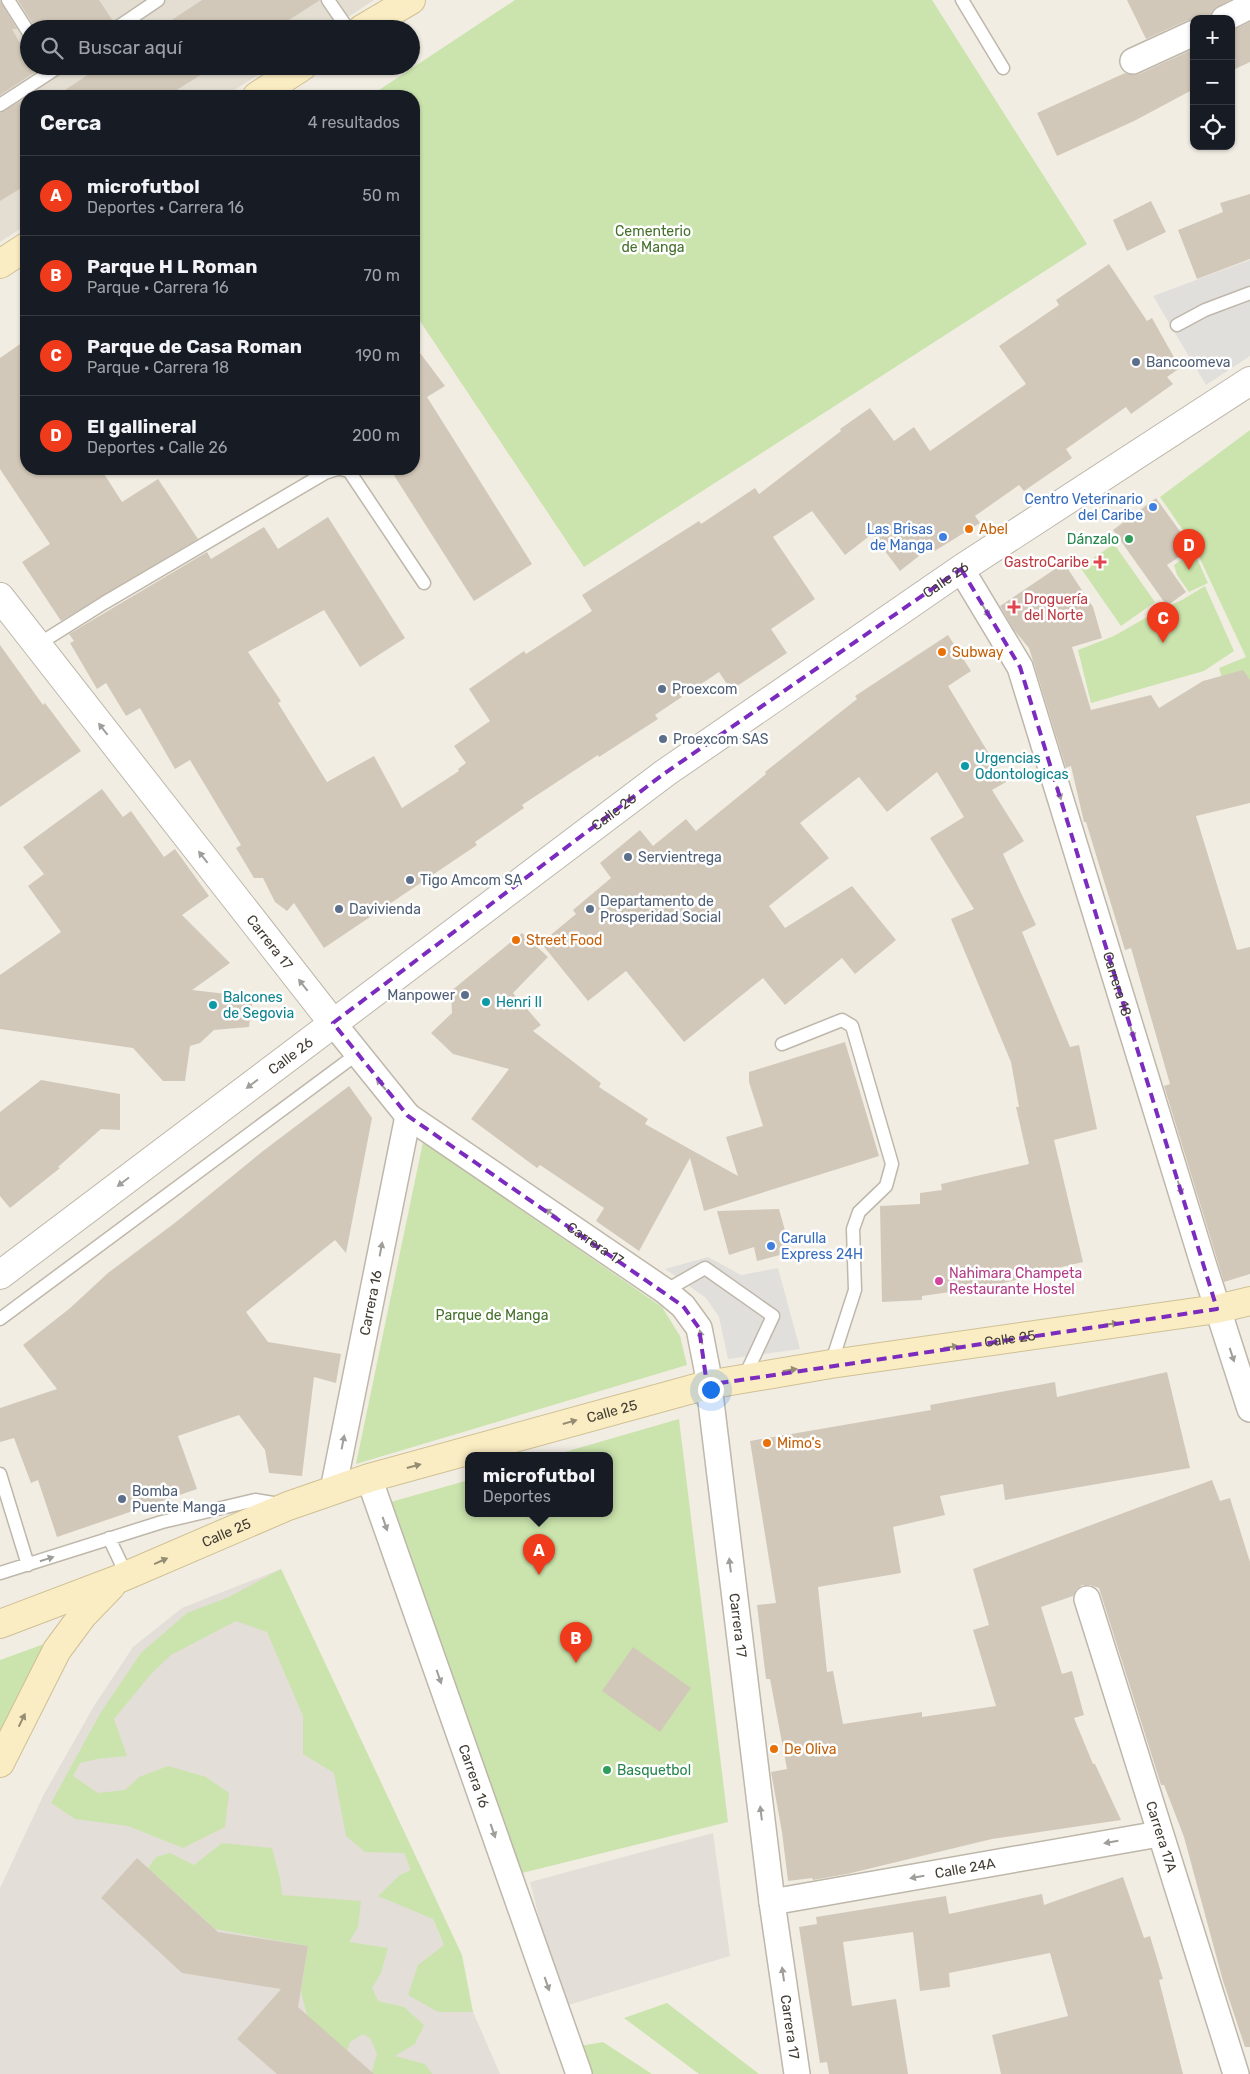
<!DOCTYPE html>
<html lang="es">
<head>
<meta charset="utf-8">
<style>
  :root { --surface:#171b24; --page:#242831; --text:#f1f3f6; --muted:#9ea1a6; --line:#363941; --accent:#ef3b1c }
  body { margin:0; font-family:Rubik,sans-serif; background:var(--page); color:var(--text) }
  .controls { position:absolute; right:15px; top:15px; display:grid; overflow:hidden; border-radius:10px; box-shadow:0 1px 4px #0004 }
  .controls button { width:45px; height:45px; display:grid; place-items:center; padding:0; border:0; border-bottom:1px solid var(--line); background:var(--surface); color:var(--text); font:25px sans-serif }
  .you { position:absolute; left:710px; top:1389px; width:18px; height:18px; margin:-12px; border:4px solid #fff; border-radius:50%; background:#1a73e8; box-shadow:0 0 0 8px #1a73e833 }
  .badge { display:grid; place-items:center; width:32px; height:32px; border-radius:50%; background:var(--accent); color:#fff; font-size:16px; font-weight:700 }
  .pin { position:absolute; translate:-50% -41px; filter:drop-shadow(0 1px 2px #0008) }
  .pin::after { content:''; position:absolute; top:26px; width:18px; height:15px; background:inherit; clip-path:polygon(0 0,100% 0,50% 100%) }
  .popup { position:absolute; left:465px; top:1452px; width:148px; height:65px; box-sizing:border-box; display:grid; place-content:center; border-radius:10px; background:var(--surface); filter:drop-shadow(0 1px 4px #0005); font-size:16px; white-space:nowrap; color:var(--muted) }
  .popup b { font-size:19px; color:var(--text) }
  .popup::after { content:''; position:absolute; left:50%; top:100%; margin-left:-10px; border:10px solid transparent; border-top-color:var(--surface) }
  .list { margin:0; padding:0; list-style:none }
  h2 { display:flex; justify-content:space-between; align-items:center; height:65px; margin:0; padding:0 20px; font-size:21px }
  h2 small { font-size:16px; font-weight:400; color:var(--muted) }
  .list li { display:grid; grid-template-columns:32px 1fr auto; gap:15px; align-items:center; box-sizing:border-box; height:80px; padding:0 20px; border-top:1px solid var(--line) }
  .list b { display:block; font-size:19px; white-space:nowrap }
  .list p { margin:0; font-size:16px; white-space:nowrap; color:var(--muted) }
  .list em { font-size:16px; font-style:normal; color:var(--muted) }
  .icon { flex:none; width:28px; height:28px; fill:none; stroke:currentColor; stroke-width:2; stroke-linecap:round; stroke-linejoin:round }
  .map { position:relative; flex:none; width:1250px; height:2074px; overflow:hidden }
  .search { position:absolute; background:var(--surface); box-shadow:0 1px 4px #0004; left:20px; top:20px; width:400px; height:55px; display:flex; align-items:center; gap:12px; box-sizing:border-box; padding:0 18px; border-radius:28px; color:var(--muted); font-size:19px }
  .panel { position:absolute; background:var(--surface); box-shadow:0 1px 4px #0004; left:20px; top:90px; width:400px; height:385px; border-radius:20px }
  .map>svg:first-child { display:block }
  .residential { fill:#e4ded2 }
  .industrial { fill:#e3ded8 }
  .green { fill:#cbe4ad }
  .parking { fill:#e1dfdc }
  .building { fill:#d2c8b9 }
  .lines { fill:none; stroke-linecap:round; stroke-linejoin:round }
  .service-casing { stroke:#beb7aa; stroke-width:15 }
  .minor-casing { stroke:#beb7aa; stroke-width:28 }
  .tertiary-casing { stroke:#beb7aa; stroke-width:30 }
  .secondary-casing { stroke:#cfc095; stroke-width:30 }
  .service { stroke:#fff; stroke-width:12 }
  .minor { stroke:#fff; stroke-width:25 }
  .tertiary { stroke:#fff; stroke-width:28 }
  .secondary { stroke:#fbedc3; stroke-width:28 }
  .oneway { fill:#a09e9a }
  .oneway2 { fill:#958c74 }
  .marked { fill:none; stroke:#7b2cbf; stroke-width:4; stroke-dasharray:10 6; stroke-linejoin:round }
  .service-dot { fill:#5c6f8a; stroke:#fff; stroke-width:2 }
  .shop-dot { fill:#3f7fe0; stroke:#fff; stroke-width:2 }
  .food-dot { fill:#e8710a; stroke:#fff; stroke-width:2 }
  .leisure-dot { fill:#2e9e5b; stroke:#fff; stroke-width:2 }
  .health-dot { fill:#e0444e; stroke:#fff; stroke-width:2 }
  .culture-dot { fill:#0f9aa8; stroke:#fff; stroke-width:2 }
  .hotel-dot { fill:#d1479c; stroke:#fff; stroke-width:2 }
  .labels { text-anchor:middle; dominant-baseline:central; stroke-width:5; stroke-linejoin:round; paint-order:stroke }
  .park-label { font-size:14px; fill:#45702b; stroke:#fff }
  .service-label { font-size:14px; fill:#4e5e75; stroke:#fff; text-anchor:start }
  .shop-label { font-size:14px; fill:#366cbe; stroke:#fff; text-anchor:end }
  .food-label { font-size:14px; fill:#c56008; stroke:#fff; text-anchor:start }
  .leisure-label { font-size:14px; fill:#27864d; stroke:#fff; text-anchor:end }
  .health-label { font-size:14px; fill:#be3a42; stroke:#fff; text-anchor:end }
  .street-label { font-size:14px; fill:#423d34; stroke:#fff }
  .culture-label { font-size:14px; fill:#0d838f; stroke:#fff; text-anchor:start }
  .hotel-label { font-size:14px; fill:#b23c85; stroke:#fff; text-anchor:start }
</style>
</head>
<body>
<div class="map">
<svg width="1250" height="2074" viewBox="0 0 1250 2074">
  <rect width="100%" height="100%" fill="#f1ede3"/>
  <path class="residential" d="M0 0H374L330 29H29V66H272L225 96H26V225L0 242Z"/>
  <path class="industrial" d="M281 1569 500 2074H0V1888L44 1794 94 1706 133 1647 182 1608Z
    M713 1833 730 1956 562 2007 530 1882Z"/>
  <path class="green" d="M515 0H932L1087 244 584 567 414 312V96H370Z
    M1250 430V776L1219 668 1246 657 1194 546 1160 497Z
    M1114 544 1155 602 1121 626 1080 567Z
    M1194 552 1208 583 1189 592 1177 575 1174 565Z
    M1205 586 1234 651 1204 671 1091 703 1078 650 1114 636 1161 609 1182 600Z
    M423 1142 662 1307 680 1336 687 1365 356 1464Z
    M679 1419 728 1822 518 1874 387 1503 469 1480V1514H609V1456H551Z
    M281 1569 462 1955 473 2012H438L408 1995 418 1965 444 1945 433 1919 378 1896 400 1875 411 1870 404 1853 365 1852 346 1836 334 1773 303 1754V1716L267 1632 236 1621 171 1655 151 1674 114 1719 127 1756 97 1759 80 1763 73 1776 98 1793 125 1790 139 1777 168 1766 206 1777 229 1793 225 1827 183 1848 128 1826 75 1819 51 1803 101 1712 141 1653 187 1613 229 1597Z
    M44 1644 0 1734V1660Z
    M222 1843 272 1848 280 1878 282 1895 361 1901 358 1927 349 1942 388 1948 381 1973 372 1988 378 2001 404 2007 424 2025 415 2044 395 2056 425 2064 432 2074H371L377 2054 370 2038 363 2034 350 2042 342 2068 307 2015 301 1992 308 1946 215 1929 148 1868 156 1857 170 1853 194 1865Z
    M667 2003 759 2074H699L624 2018Z
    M603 2042 652 2074H590L580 2046Z"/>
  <path class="parking" d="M1250 260V356L1206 385 1153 296Z
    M708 1257 741 1275 778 1268 800 1349 728 1359 719 1317 706 1298 665 1269Z"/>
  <path class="building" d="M18 0H99L113 21 107 29H36Z
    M202 0H320L275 29H158Z
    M1127 0H1230L1212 11 1210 19 1188 20 1146 39Z
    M0 1 17 29H12L29 60V66H32L35 72 0 95Z
    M1250 22V62L1231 71V31Z
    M1194 49V89L1134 121 1057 156 1037 113 1125 73 1132 75 1139 74Z
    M101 66H215L167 96H56Z
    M26 98V185L0 201V113Z
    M1250 194V259L1197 279 1178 230 1223 212 1220 203Z
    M1151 201 1166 232 1127 251 1113 220Z
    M1109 264 1147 321 1152 318 1180 368 1167 377 1173 384 1131 414 1126 407 1066 449 1072 458 1024 491 1019 485 975 516 980 523 933 552 929 548 900 571 872 534 845 555 812 511 773 537 815 599 771 629 787 653 731 690 719 672 655 715 658 719 599 757 598 755 522 805 524 808 475 842 477 845 324 948 294 903 287 911 275 902 263 878H254L236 848 241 845 190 760 175 769 140 708 126 716 106 683 97 689 70 643 74 641 69 634 207 552 211 559 264 527 278 549 328 517 405 638 360 667 324 610 248 652 281 701 278 703 327 782 374 756 402 808 459 771 458 769 466 763 454 746 490 721 469 689 524 651 526 654 592 611 582 595 699 521 701 524 755 488 759 494 841 431 840 429 870 408 894 441 914 427 930 451 1026 384 999 346 1059 305 1056 300Z
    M26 340V469H101L122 502 158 479 198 539 61 621 22 562 50 544 0 469V358Z
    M414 345 445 386 427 397 532 564 474 601 390 469H414Z
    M1156 498 1192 548 1167 565 1186 592 1167 606 1113 530Z
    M1064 563 1093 607 1102 638 1072 647 1091 710 1151 695 1159 708 1203 681 1243 670 1250 680V803L1196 816 1237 950 1250 947V1274L1224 1282 1164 1086 1170 1084 1131 948 1125 950 1086 822H1084L1071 766 1066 768 1029 648 1014 630 1000 606Z
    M948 635 971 671 948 686 1006 782 992 790 1024 841 1003 854 1036 925 1022 932 1070 1047 1079 1045 1097 1129 1054 1140 1083 1262 1024 1276V1278L964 1292V1290L922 1296V1300L882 1302 880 1206 920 1204V1193L942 1190 941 1184 1029 1164 1016 1107H1019L1011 1062 951 919 974 909 930 838 964 817 937 772 887 812 859 777 800 823 829 858 769 906 785 928 852 886 896 940 855 974 842 958 785 1005 763 978 684 1042 626 971 588 1001 541 943 576 914 573 910 611 878 600 863 640 830 653 846 686 819 696 831 766 774 765 772 857 699 855 696Z
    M0 645 43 705 45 703 81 751 0 807Z
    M102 789 123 817 131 811 164 857 175 849 209 896 182 915 230 963 192 990 253 997 249 1027 214 1030 200 1043 190 1046 185 1081H163L133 1048 0 1029V975L61 932 28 886 44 874 23 847Z
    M522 933 548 957 513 993 541 1025 533 1031 601 1083 599 1087 648 1119 645 1124 738 1176 726 1137 763 1126 749 1082V1072L845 1042 879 1156 704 1211 690 1158 639 1251 596 1221 604 1208 540 1165 537 1168 471 1119 509 1069 453 1054 431 1033 452 1013 451 991Z
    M41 1080 120 1094V1130L101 1129 58 1167 60 1168 10 1208 0 1196V1112Z
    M349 1086 372 1118 346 1253 335 1240 246 1312 268 1342 341 1354 336 1383 314 1377 302 1476 269 1473 265 1450 239 1415 178 1436 197 1489 57 1537 38 1480 31 1483 14 1438 0 1442V1408L57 1389 23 1345 69 1309 108 1273 176 1222 263 1151Z
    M779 1209 791 1252 757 1261 754 1247 729 1255 717 1211Z
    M1167 1372 1190 1468 1005 1500 1003 1484 940 1496 945 1515 893 1527 901 1573 818 1587 827 1672 833 1671 843 1724 922 1712V1717L996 1706 973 1630 989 1625 973 1569 1212 1480 1220 1501 1230 1498 1250 1562V2047H1245L1223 1981 1184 1837 1164 1785H1161L1099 1588 1090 1585H1082L1076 1590 1073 1596 1041 1607 1062 1674 1072 1671 1084 1715 1074 1718 1093 1764H1095L1121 1820 992 1839 847 1874 813 1880 812 1878 788 1881 782 1832 771 1772 787 1769 770 1679H766L757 1605 776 1603 750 1441 931 1410 930 1405 1055 1382 1057 1397Z
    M633 1647 691 1688 660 1732 602 1691Z
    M137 1858 218 1932 308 1946 298 2007 374 2074H277L237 2039 281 1989 182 1973 101 1898Z
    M1123 1877 1144 1938 1150 1936 1163 1979 1159 1980 1183 2074H1001L992 2035 1068 2016 1050 1953 949 1973 950 1987 920 1991 913 1932 843 1942 852 2006 896 1999 908 2074H829L827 2062 820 2063 799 1927 817 1924 816 1917 946 1896 949 1914 1042 1894 1044 1905Z"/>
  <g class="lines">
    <defs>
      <path id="service" d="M8 0 29 33
        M328 0 348 29
        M962 0 1003 68
        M115 29 158 0
        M0 105 60 66
        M1177 325 1205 310 1250 293
        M340 469 349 471 424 583
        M37 645 104 603 325 473 337 469
        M782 1044 842 1020 852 1026 892 1164 886 1186 859 1212 853 1229 855 1290 831 1364
        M665 1291 705 1268 773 1316 744 1378
        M0 1319 357 1054
        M0 1474 28 1565
        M109 1538 127 1576
        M0 1573 162 1522 255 1500 279 1504"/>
      <g id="minor">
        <path d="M1224 19 1250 6"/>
        <path d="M1133 61 1194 33"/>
        <path id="s1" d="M961 569 1020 667 1203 1263 1250 1409"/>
        <path id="s2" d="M333 1023 408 1116 665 1291 683 1306 699 1328 707 1369 772 1902 797 2074"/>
        <path id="s3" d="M369 1478 579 2074"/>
        <path id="s4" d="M333 1490 408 1116"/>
        <path id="s5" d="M1087 1599 1236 2074"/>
        <path id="s6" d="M772 1902 1159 1834"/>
      </g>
      <g id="tertiary">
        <path id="s7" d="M0 597 333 1023"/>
        <path id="s8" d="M0 1275 665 773 961 569 1250 381"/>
      </g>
      <g id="secondary">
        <path d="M362 29 411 0"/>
        <path d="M257 96 303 66"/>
        <path d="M0 264 26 247"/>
        <path id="s9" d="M0 1624 116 1580 288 1506 369 1478 707 1385 831 1364 1217 1309 1250 1301"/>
        <path d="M0 1763 57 1650 83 1615 111 1586"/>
      </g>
    </defs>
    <use href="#service" class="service-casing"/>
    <use href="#minor" class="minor-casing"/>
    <use href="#tertiary" class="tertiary-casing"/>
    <use href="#secondary" class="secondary-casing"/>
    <use href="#service" class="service"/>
    <use href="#minor" class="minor"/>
    <use href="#tertiary" class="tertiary"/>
    <use href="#secondary" class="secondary"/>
  </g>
  <defs><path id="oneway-solid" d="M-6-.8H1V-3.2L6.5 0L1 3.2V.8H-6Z" transform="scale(1.25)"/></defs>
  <g class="oneway">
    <use href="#oneway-solid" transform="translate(986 611) rotate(59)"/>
    <use href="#oneway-solid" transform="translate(103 729) rotate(-128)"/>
    <use href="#oneway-solid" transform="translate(1059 793) rotate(73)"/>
    <use href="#oneway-solid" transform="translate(203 857) rotate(-128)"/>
    <use href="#oneway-solid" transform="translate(303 985) rotate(-128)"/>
    <use href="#oneway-solid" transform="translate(1132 1032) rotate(73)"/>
    <use href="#oneway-solid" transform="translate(252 1084) rotate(143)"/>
    <use href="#oneway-solid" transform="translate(381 1084) rotate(-130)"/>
    <use href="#oneway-solid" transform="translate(123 1182) rotate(143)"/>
    <use href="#oneway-solid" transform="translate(1180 1188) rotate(73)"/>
    <use href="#oneway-solid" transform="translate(551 1213) rotate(-146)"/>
    <use href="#oneway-solid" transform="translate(381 1249) rotate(-79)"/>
    <use href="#oneway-solid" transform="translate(701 1337) rotate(-101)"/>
    <use href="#oneway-solid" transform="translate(1232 1355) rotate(72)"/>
    <use href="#oneway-solid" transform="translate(343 1442) rotate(-79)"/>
    <use href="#oneway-solid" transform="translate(385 1524) rotate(71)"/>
    <use href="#oneway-solid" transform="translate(47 1559) rotate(-18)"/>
    <use href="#oneway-solid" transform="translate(730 1565) rotate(-97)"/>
    <use href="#oneway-solid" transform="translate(439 1677) rotate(71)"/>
    <use href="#oneway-solid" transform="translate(761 1813) rotate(-97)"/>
    <use href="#oneway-solid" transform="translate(493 1831) rotate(71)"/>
    <use href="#oneway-solid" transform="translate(1111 1842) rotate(170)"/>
    <use href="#oneway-solid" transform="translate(917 1877) rotate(170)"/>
    <use href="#oneway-solid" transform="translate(783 1974) rotate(-98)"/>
    <use href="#oneway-solid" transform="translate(547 1984) rotate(71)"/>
  </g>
  <g class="oneway2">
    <use href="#oneway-solid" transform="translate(1111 1324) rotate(-8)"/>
    <use href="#oneway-solid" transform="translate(951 1347) rotate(-8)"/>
    <use href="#oneway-solid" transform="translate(790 1370) rotate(-9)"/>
    <use href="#oneway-solid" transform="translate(570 1422) rotate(-16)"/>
    <use href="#oneway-solid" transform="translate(414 1466) rotate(-15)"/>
    <use href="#oneway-solid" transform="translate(161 1561) rotate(-24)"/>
    <use href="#oneway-solid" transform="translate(22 1720) rotate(-64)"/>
  </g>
  <path class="marked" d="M961 569 1020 667 1217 1309 707 1385 699 1328 683 1306 408 1116 333 1023 665 773Z"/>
  <g class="service-dot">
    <circle cx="1136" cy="362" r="5"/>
    <circle cx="662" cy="689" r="5"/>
    <circle cx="663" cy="739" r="5"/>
    <circle cx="628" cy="857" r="5"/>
    <circle cx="410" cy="880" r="5"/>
    <circle cx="339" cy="909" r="5"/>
    <circle cx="590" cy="909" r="5"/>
    <circle cx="465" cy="995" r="5"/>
    <circle cx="122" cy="1499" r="5"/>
  </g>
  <g class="shop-dot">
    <circle cx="1153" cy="507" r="5"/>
    <circle cx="943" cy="537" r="5"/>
    <circle cx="771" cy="1246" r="5"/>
  </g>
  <g class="food-dot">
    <circle cx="969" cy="529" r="5"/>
    <circle cx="942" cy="652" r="5"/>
    <circle cx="516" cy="940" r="5"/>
    <circle cx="767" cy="1443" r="5"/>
    <circle cx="774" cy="1749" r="5"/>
  </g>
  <g class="leisure-dot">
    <circle cx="1129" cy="539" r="5"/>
    <circle cx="607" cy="1770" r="5"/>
  </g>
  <g class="health-dot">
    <path d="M1097.5 554.5h5v5h5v5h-5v5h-5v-5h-5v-5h5z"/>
    <path d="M1011.5 599.5h5v5h5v5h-5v5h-5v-5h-5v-5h5z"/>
  </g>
  <g class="culture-dot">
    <circle cx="965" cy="766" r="5"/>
    <circle cx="486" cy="1002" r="5"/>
    <circle cx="213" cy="1005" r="5"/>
  </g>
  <circle class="hotel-dot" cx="939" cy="1281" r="5"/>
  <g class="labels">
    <g class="park-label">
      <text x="653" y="231">Cementerio<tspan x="653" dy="16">de Manga</tspan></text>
      <text x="492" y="1315">Parque de Manga</text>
    </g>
    <g class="service-label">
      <text x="1146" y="362">Bancoomeva</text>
      <text x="672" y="689">Proexcom</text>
      <text x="673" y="739">Proexcom SAS</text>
      <text x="638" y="857">Servientrega</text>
      <text x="420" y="880">Tigo Amcom SA</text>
      <text x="600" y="901">Departamento de<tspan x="600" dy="16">Prosperidad Social</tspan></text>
      <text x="349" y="909">Davivienda</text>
      <text x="455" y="995" text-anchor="end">Manpower</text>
      <text x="132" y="1491">Bomba<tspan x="132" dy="16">Puente Manga</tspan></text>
    </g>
    <g class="shop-label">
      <text x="1143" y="499">Centro Veterinario<tspan x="1143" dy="16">del Caribe</tspan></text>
      <text x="933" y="529">Las Brisas<tspan x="933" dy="16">de Manga</tspan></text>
      <text x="781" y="1238" text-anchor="start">Carulla<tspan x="781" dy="16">Express 24H</tspan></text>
    </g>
    <g class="food-label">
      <text x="979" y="529">Abel</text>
      <text x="952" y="652">Subway</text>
      <text x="526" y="940">Street Food</text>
      <text x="777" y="1443">Mimo's</text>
      <text x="784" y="1749">De Oliva</text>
    </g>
    <g class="leisure-label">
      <text x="1119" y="539">Dánzalo</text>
      <text x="617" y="1770" text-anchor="start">Basquetbol</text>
    </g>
    <g class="health-label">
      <text x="1089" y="562">GastroCaribe</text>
      <text x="1024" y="599" text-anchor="start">Droguería<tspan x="1024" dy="16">del Norte</tspan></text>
    </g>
    <g class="street-label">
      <text stroke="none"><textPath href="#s8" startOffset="1174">Calle 26</textPath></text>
      <text stroke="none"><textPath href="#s8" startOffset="769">Calle 26</textPath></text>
      <text stroke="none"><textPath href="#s7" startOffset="438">Carrera 17</textPath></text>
      <text stroke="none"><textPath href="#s1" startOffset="446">Carrera 18</textPath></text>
      <text stroke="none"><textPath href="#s8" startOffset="364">Calle 26</textPath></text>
      <text stroke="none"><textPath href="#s2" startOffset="346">Carrera 17</textPath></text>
      <text stroke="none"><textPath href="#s4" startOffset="191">Carrera 16</textPath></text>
      <text stroke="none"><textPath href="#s9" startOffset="1054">Calle 25</textPath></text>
      <text stroke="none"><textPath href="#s9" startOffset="649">Calle 25</textPath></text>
      <text stroke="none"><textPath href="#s9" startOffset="244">Calle 25</textPath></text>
      <text stroke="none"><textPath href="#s2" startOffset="781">Carrera 17</textPath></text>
      <text stroke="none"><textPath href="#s3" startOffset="316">Carrera 16</textPath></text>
      <text stroke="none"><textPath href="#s5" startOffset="249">Carrera 17A</textPath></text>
      <text stroke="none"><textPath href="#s6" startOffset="196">Calle 24A</textPath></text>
      <text stroke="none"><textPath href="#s2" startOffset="1186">Carrera 17</textPath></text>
    </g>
    <g class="culture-label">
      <text x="975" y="758">Urgencias<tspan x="975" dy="16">Odontologicas</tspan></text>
      <text x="223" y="997">Balcones<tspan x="223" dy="16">de Segovia</tspan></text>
      <text x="496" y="1002">Henri II</text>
    </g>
    <g class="hotel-label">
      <text x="949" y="1273">Nahimara Champeta<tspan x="949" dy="16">Restaurante Hostel</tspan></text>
    </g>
  </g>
</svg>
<div class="controls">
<button>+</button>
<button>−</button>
<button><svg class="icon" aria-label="locate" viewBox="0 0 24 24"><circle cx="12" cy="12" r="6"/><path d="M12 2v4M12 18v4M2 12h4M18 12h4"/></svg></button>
</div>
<div class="you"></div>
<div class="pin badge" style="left:539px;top:1575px">A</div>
<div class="popup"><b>microfutbol</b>Deportes</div>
<div class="pin badge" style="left:576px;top:1663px">B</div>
<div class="pin badge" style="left:1163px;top:643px">C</div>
<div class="pin badge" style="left:1189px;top:570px">D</div>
<div class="search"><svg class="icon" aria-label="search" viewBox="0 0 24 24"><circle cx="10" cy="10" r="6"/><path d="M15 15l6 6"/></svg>Buscar aquí</div>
<section class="panel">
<h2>Cerca<small>4 resultados</small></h2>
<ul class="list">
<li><span class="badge">A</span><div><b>microfutbol</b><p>Deportes · Carrera 16</p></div><em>50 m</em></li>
<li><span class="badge">B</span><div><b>Parque H L Roman</b><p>Parque · Carrera 16</p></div><em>70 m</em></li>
<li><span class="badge">C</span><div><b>Parque de Casa Roman</b><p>Parque · Carrera 18</p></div><em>190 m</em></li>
<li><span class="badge">D</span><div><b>El gallineral</b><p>Deportes · Calle 26</p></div><em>200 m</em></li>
</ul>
</section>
</div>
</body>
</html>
